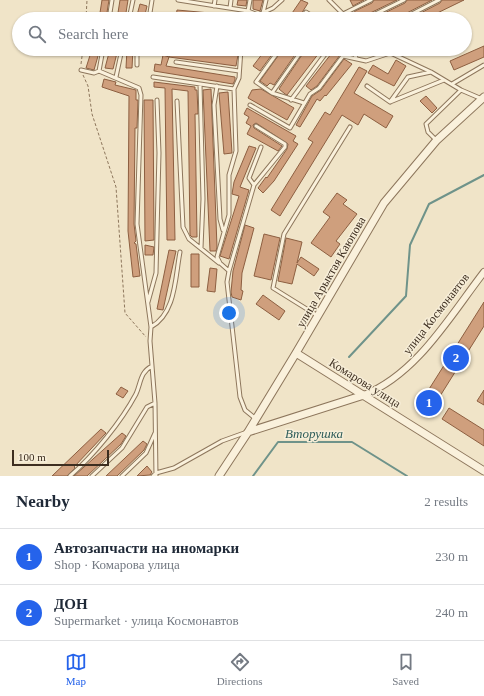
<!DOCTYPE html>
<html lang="en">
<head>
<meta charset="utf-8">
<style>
  :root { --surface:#fff; --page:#f2f2f3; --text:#1f2937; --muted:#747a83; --line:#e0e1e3; --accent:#2563eb }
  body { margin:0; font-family:Georgia,serif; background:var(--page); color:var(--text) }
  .scale { position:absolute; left:12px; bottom:10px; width:97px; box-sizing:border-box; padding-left:4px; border:2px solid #3d2e20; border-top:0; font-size:11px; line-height:14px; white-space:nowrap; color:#3d2e20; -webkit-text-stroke:3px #f7eed8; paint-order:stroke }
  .you { position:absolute; left:229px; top:313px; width:14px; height:14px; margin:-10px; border:3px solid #fff; border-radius:50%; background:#1a73e8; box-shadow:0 0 0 6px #1a73e833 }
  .badge { display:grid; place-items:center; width:26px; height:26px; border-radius:50%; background:var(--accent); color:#fff; font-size:13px; font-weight:700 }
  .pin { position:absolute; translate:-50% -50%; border:2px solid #fff; box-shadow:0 1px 4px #0006 }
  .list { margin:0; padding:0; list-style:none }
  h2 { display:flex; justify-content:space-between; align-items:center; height:52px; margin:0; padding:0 16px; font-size:17px }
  h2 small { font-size:13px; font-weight:400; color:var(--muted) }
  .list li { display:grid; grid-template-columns:26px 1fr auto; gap:12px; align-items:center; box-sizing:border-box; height:56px; padding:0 16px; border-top:1px solid var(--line) }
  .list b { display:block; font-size:15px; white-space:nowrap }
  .list p { margin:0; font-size:13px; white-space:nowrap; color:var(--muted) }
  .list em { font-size:13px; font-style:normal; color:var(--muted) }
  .icon { flex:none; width:22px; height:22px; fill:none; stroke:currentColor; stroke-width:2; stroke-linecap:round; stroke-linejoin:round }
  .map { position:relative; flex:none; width:484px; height:476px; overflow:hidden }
  .search { position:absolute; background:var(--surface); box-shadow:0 1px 3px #0004; left:12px; right:12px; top:12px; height:44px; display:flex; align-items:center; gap:10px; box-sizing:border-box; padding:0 14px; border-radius:22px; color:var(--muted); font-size:15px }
  .sheet { height:164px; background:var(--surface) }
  nav { display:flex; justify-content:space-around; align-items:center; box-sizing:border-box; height:56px; border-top:1px solid var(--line); background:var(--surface); font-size:11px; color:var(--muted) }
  nav a { display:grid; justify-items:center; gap:2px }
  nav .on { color:var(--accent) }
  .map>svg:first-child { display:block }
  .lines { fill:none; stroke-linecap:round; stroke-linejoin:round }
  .stream { stroke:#6f938a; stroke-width:2 }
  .building { fill:#cf9f7d; stroke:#8d5f41 }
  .service-casing { stroke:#8d765c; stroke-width:5 }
  .minor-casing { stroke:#8d765c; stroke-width:8 }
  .tertiary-casing { stroke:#8d765c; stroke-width:9 }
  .path { stroke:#8d765c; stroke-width:1; stroke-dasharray:3 2; stroke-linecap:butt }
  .service { stroke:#faf1dc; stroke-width:3 }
  .minor { stroke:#faf1dc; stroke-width:6 }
  .tertiary { stroke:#faf1dc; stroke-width:7 }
  .labels { text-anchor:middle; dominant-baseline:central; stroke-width:3; stroke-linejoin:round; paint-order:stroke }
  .street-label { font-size:12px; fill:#3d2e20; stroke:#f7eed8 }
  .water-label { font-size:13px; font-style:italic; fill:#2f5d5a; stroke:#f7eed8 }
</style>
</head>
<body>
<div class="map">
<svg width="484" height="476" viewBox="0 0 484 476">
  <rect width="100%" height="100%" fill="#f0e4c8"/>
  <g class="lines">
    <path class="stream" d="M349 357 406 296 410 245 429 204 484 175
      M253 476 278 442H352L407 476"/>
  </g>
  <path class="building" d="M102 0H109L108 6 106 19H99Z
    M120 0H128L125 19H117Z
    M238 0H247L246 6 237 5Z
    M253 0H263L260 11 253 9Z
    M301 0 308 3 298 19H288Z
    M350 0H364L353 6Z
    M374 0H397L364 16 362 19H357L354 13 355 11 372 3Z
    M407 0H432L401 16 399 19H372L405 3Z
    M442 0H464L425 19H409L440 3Z
    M140 4 147 6 144 19H136Z
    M177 10 232 15V19L176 17Z
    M484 46V57L454 70 450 61Z
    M92 49H100L94 70 86 68Z
    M110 49H118L113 69 105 68Z
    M127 49H133L132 68H126Z
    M170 49H196L238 55 236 66 169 57Z
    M266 49H276L260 71 253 66Z
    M283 49H299L274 85 270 83 267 86 260 81Z
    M306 49H322L287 95 285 94 279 89Z
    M335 49H342L339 54 340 55 317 86 311 90 306 86Z
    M163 55 169 57 166 66 235 77V80L233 84 154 71 155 64 161 65Z
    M344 59 352 64 326 96 325 95 320 101 317 99 300 127 296 125 312 96 321 90Z
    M396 60 406 66 394 86 368 73 373 65 388 74Z
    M359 67 367 71 354 93 393 116 386 128 364 114 358 125 342 115 280 216 271 210 313 142 308 139 325 112 330 115Z
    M104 79 116 82 115 85 136 90V100H138L137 128H135L134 224 136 241 134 243 136 244 140 276 133 277 128 231 129 96 102 87Z
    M154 82 195 87V90H197L198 114H195L197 237H192L190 235 188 91 172 89 175 240H167L165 88 154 87Z
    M211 89 217 247 216 251H210L203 90Z
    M261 89 294 108 287 120 248 98 252 90Z
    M228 92 232 153 224 154 219 93Z
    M426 96 437 108 432 113 420 101Z
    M144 100H153L154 240 145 241Z
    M247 108 296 136 293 141 298 144 274 181 263 193 258 188 266 177 267 178 287 149 288 144 256 123 253 125 254 128 282 146 278 151 247 134 251 126 246 123 249 117 244 114Z
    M249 146 256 148 240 187 249 190 229 259 220 256 239 196 232 194 234 182Z
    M337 193 347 200 343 204 357 214 336 241 340 244 331 257 311 243 330 217 323 212Z
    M245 225 254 228 242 273 241 290 243 291 241 300 232 297 231 292 233 271Z
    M264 234 280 238 271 280 254 276Z
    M286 238 302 242 297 263 301 257 319 269 314 276 297 264 292 284 278 281Z
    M145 245 154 247 153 255H145Z
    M169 250 176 251 163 310 157 309Z
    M191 254H199V287H191Z
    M210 268 217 269 215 292 207 291Z
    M263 295 285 311 279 320 256 304Z
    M484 302V326L430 412 419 405Z
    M121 387 128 391 123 398 116 394Z
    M484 390V405L477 401Z
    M449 408 484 430V446L442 419Z
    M101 429 106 433 74 467 75 468 67 476H52Z
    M122 433 126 436 121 444 87 476H74Z
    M143 441 147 444 144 450 117 476H106Z
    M147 466 152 472 150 475 137 476Z"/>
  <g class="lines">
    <defs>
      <path id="service" d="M178 0 248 11 258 15
        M329 0 348 19
        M214 6 215 0
        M230 8 231 0
        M248 11 250 0
        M263 13 266 0
        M343 14 371 0
        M109 19 112 0
        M129 19 133 0
        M149 19 152 0
        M256 19 258 15 273 8 282 0
        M301 19 306 12 317 19
        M365 19 404 0
        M402 19 439 0
        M103 49 99 71 139 88 141 95 137 224 151 327 150 341 155 403 156 476
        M137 49V65
        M280 49 256 82 272 93 304 103
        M354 49 356 58
        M382 49 431 72 461 90 482 99
        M176 62 239 71
        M81 70 94 73 99 71
        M116 77 122 49
        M153 77 234 89
        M200 84 203 199 201 248
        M452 84 484 65
        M217 86 214 105 220 219 223 230
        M367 86 390 102 444 80
        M272 93 303 49
        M291 100 329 49
        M177 101 183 227 189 239 219 263
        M390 102 408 77 431 72
        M250 105 290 128 310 94 319 88 343 56 366 61 390 53
        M436 140 428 132 426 124 461 90
        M254 185 249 178 261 147
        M229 271 220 263 217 257 229 215V175L236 151 234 89 239 78 241 49
        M148 302 156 273 159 153 157 100
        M318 316 273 288 284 234 350 127
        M151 327C176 313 175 278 180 252
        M256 419 245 410 240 397 227 282 229 271 254 185 285 147V144L256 126
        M70 476C94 455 121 422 136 394 141 383 140 372 152 366
        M92 476 122 448 147 407 155 403
        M122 476 146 453 155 433
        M153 476 156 473 174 468 222 441 247 432"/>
      <path id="minor" d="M364 395C417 374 450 316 484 272"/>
      <path id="tertiary" d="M296 353 484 471
        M248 432 364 395
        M219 476 248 432 296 353 384 203 436 141 484 97"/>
    </defs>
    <use href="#service" class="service-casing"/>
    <use href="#minor" class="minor-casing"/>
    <use href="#tertiary" class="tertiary-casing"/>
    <path class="path" d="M86 19 87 0
      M81 64 83 49
      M83 75 88 86 92 114 116 187 125 313 146 337"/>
    <use href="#service" class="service"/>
    <use href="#minor" class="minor"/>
    <use href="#tertiary" class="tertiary"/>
  </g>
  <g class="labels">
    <g class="street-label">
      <text transform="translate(331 272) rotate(-60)">улица Арыктая Каюпова</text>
      <text transform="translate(436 314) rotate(-52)">улица Космонавтов</text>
      <text transform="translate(365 383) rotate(32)">Комарова улица</text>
    </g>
    <g class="water-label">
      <text x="314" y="433">Вторушка</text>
    </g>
  </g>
</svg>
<div class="scale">100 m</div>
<div class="you"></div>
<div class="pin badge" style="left:429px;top:403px">1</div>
<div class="pin badge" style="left:456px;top:358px">2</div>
<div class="search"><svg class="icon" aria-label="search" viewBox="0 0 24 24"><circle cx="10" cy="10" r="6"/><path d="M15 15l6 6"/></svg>Search here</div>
</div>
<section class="sheet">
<h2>Nearby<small>2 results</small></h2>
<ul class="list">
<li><span class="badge">1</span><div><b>Автозапчасти на иномарки</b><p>Shop · Комарова улица</p></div><em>230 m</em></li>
<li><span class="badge">2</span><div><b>ДОН</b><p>Supermarket · улица Космонавтов</p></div><em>240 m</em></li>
</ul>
</section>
<nav>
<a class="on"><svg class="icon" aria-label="map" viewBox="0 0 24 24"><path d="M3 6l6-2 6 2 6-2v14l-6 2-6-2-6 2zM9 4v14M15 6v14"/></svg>Map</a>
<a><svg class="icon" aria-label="directions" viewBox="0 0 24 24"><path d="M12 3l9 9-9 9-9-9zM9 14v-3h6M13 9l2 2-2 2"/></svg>Directions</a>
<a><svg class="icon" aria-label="saved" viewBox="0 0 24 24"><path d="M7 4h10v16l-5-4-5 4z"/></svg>Saved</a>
</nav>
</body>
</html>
